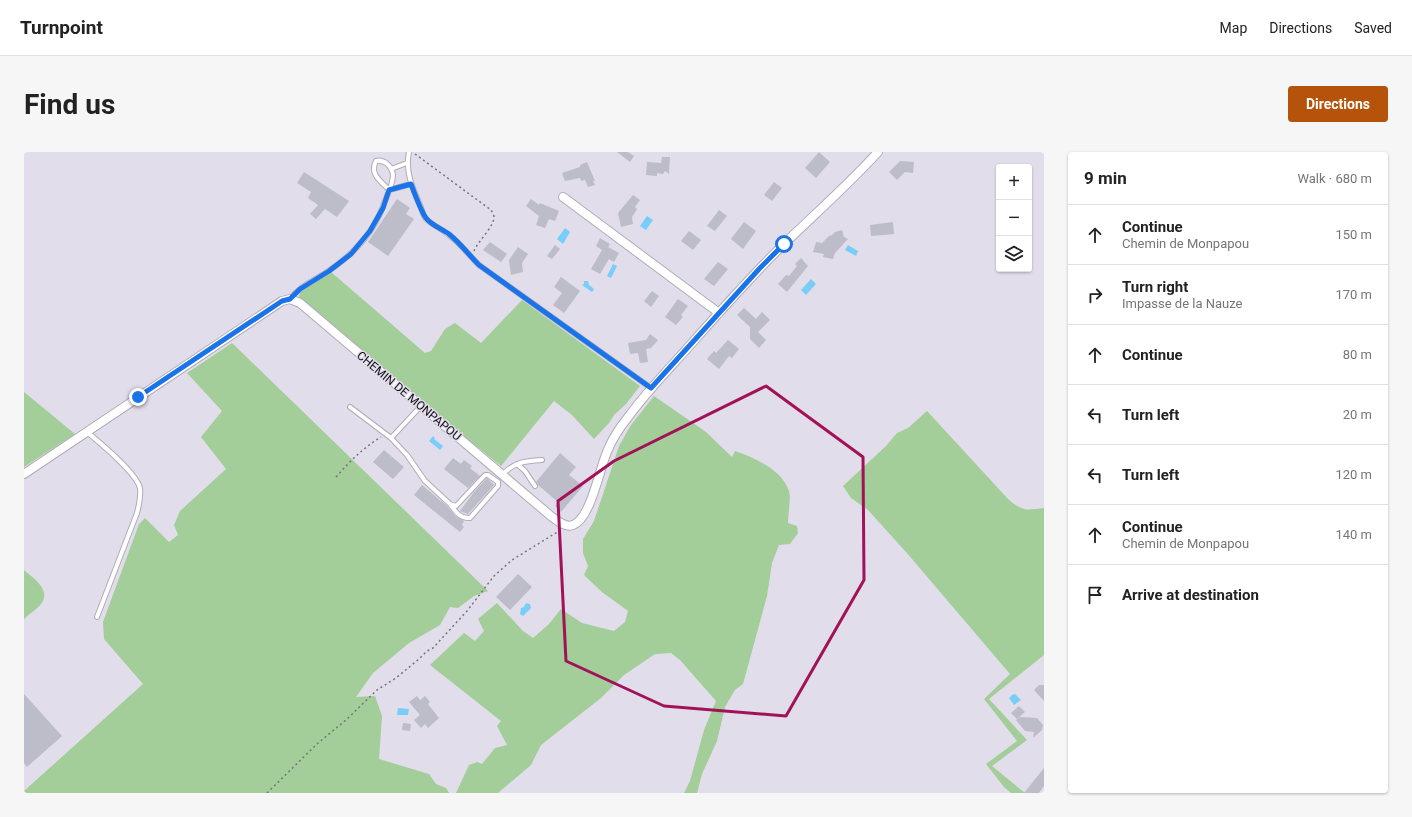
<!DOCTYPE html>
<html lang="en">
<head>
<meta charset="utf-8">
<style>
  :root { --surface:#fff; --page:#f6f6f6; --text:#222; --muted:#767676; --line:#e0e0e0; --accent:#b45309 }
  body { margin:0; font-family:Roboto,sans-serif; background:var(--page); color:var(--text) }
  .controls { position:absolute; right:12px; top:12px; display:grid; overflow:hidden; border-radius:4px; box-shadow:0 1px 3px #0004 }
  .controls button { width:36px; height:36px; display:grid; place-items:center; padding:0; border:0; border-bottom:1px solid var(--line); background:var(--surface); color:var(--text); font:20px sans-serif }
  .stop { position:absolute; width:12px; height:12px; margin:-9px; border:3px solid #1a73e8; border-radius:50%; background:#fff }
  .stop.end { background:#1a73e8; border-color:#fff; box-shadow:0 1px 4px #0008 }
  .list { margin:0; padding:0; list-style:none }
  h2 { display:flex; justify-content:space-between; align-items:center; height:52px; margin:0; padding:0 16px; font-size:17px }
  h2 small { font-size:13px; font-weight:400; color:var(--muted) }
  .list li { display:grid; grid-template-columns:26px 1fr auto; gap:12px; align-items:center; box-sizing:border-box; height:60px; padding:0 16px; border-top:1px solid var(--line) }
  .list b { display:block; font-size:15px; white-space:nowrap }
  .list p { margin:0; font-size:13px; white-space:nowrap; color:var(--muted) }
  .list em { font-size:13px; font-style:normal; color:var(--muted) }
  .icon { flex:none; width:22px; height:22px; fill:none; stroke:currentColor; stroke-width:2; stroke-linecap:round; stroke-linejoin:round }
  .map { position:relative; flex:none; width:1020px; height:641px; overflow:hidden; border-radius:4px }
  header { display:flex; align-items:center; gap:24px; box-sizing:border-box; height:56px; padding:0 20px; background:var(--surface); border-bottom:1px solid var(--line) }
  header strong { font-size:19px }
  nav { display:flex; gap:22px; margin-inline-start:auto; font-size:14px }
  .intro { display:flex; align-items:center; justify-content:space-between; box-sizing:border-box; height:96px; padding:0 24px }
  h1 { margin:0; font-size:28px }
  .button { padding:10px 18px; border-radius:4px; background:var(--accent); color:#fff; font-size:14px; font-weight:700 }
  main { display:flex; gap:24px; padding:0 24px }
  aside { flex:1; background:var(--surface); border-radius:4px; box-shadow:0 1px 3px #0004 }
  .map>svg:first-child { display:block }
  .green { fill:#a3cd99 }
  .water { fill:#79cdf9 }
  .building { fill:#bdbcc9 }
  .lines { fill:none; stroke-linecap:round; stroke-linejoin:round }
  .service-casing { stroke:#b0acb8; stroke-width:6 }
  .minor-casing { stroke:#b0acb8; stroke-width:10 }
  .path { stroke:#77747d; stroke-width:1.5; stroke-dasharray:2 3; stroke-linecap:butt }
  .service { stroke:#fff; stroke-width:4 }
  .minor { stroke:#fff; stroke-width:8 }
  .route { stroke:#1a73e8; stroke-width:5 }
  .marked { fill:none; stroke:#a11259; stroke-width:3; stroke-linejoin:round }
  .labels { text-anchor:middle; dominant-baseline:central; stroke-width:3; stroke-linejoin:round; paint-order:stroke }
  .street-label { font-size:12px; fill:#111014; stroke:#e1ddea }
</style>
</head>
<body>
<header>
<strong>Turnpoint</strong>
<nav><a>Map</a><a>Directions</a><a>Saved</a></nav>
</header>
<div class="intro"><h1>Find us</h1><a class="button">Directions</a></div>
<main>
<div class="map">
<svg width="1020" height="641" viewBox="0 0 1020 641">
  <rect width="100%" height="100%" fill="#e1ddea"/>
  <path class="green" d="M307 120 401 201 407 199 421 177 431 171 457 191 498 148 616 234 602 252 590 263 585 271 570 287 548 263 530 249 477 314 406 257 276 147 275 144 277 139Z
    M208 191 464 439 450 444 434 456 426 455 416 473 385 491 349 521 332 545 351 544 358 564 355 607 405 622 412 632 422 636 425 641H0V639L119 532 80 487 79 470 115 372 121 366 145 390 154 383 150 373 156 359 202 317 177 285 198 259 163 221Z
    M0 240 51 282 0 315Z
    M630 244 682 280 708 305 711 299C731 306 758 318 765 339 767 346 764 363 764 371L773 374 774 381 766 392 755 393 748 411 743 444 719 532 711 538 701 555 693 589 678 622 673 641H660L666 629 680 578 692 549 656 508 647 501 631 502 600 523 577 546 517 593 507 613 474 641H432L445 613 453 610 458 612 471 596 483 593 473 574 477 569 406 513 440 481 451 489 460 479 454 467 473 451 499 479 509 486 525 472 537 457 558 471 590 479 601 470 604 459 578 440 560 423 564 414 559 401V387L570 369 595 294 607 273Z
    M903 259 984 347C999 360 1002 358 1020 356V503L965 547 1003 588 968 614 1001 641H987L980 635 962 612 993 589 960 547 986 522 882 400 844 358 827 346 819 334 862 294 873 281 884 276Z
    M0 418C9 426 28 438 17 452 13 457 5 462 0 467Z"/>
  <path class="water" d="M623 64 629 68 622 78 616 74Z
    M541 76 546 80 539 92 533 87Z
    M824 93 834 99 832 104 821 98Z
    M589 112 593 114 587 126 583 124Z
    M787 127 792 132 782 143 777 138Z
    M560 129H564L565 133 570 137 568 140 558 133 560 132Z
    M409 284 411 286 410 287 419 294 416 298 405 289Z
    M502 451 506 452 507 456 499 464 496 462 497 456 500 455Z
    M991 542 997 548 990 553 985 546 988 543Z
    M374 556 385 557 384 563H373Z"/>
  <path class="building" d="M593 0H604L610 4 606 10Z
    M795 0 806 10 792 26 781 16Z
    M638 5H646L645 22 641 19 639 22 633 21V24L622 23 623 10 637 11Z
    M876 9 890 10 889 21 881 20 873 28 865 20Z
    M563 10 571 29H569L571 33 564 35 561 28 557 29 556 26 541 29 538 21 556 15V13Z
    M280 20 325 49 313 65 301 57 292 67 286 62 294 53 284 46 287 40 273 31Z
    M750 30 758 36 748 49 740 43Z
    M609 43 616 48 611 55 613 57 608 65 609 72 597 75 594 61Z
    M373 47 386 56 382 62 390 67 364 104 344 90Z
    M507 47 515 53 516 51 535 59 531 69 525 67 521 76 512 73 515 64 502 54Z
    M695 58 703 64 691 79 683 74Z
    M720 70 732 79 719 97 707 87Z
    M869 70 870 82 847 84 846 73Z
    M818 78 820 85 824 87 811 101 809 107 799 105 800 102 789 100 792 90 798 91 806 83 807 84 811 80Z
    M665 79 677 88 669 98 657 89Z
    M576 86 586 92 584 95 595 101 590 110 585 107 576 122 567 117 578 98 572 94Z
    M466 90 483 102 477 110 459 98Z
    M531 93 536 97 528 107 523 104Z
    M494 95 504 102 498 111 499 120 487 123 485 108Z
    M777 106 784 114 763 140 754 132 762 123 765 124 773 114 771 112Z
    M694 110 704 117 690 134 680 127Z
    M537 125 556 139 540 161 529 153 538 141 530 135Z
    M628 139 635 144 627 155 620 149Z
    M654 147 664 154 657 163 659 165 652 173 641 165Z
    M720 156 732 167 738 160 746 168 734 180 742 188 735 196 726 187V175L713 163Z
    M626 182 634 188 627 196 622 197 624 210 616 211 614 201 606 202 604 191 622 188Z
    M704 188 715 197 708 206 705 204 695 217 683 207 690 199 692 201Z
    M360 298 380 315 369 327 349 310Z
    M536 301 552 315 545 323 559 334 537 360 531 354 534 350 514 333 512 330Z
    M429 306 437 312 440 308 448 314 446 316 456 324 444 336 420 317Z
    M463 326 470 333 444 362 436 359 450 340Z
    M398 333 423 354 432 365 440 369 438 373 440 375 436 380 390 343Z
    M494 422 508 435 486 458 472 445Z
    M1015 533H1020V549L1010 538Z
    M0 542 38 584 3 615 0 611Z
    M393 544 396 548 401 544 406 550 404 552 415 566 404 576 401 572 397 576 390 568 396 563 385 550Z
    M995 554 1001 560 993 567 987 561Z
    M996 565 1013 566 1019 573 1018 578 1009 586 1010 580 1001 579 992 568Z
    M379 571 387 572 386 579 378 578Z
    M1020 616V634L1015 641H1000Z"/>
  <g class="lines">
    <defs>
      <path id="service" d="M385 0C381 19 388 35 396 53 398 57 399 64 402 67 408 73 418 77 425 83 436 91 445 103 455 113L627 236
        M367 17 383 11
        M266 147C276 134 291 128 303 120 329 103 351 79 361 49 364 42 369 31 369 23 368 14 360 7 352 9 345 22 357 29 365 38L387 32
        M397 254 367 286 383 303 401 329 426 352 432 354 461 323H464L474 330V334L446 366C436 367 431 359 426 352
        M326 255 367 286
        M63 280C76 291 112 320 116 336 117 344 115 353 113 361L73 465
        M493 312 501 319 511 334
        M478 323C490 310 501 309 518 308"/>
      <path id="minor" d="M539 45 695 161
        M0 322 258 149 266 147 276 151 528 365C534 369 542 376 549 373 567 366 575 318 583 300 588 287 596 275 605 264 624 238 647 215 668 191 698 157 728 123 761 91 792 61 825 32 854 0"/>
    </defs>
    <use href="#service" class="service-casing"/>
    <use href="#minor" class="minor-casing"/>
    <path class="path" d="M391 2 467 58C468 60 470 62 470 65 470 75 454 89 450 99
      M312 325C326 309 339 296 357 285
      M243 641 294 591 322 568 353 538 372 526 395 507 403 499 409 496 443 459 470 424 488 408 535 379"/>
    <use href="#service" class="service"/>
    <use href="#minor" class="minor"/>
  </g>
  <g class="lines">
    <path class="route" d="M114 245 258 149 266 147 276 137 305 119 327 102 346 79 359 56 365 38 387 32C390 40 398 61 402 66 407 73 418 77 425 82 436 91 445 103 455 113L627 236 736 116 760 92"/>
  </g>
  <path class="marked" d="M742 234 839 305 840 428 762 564 640 554 542 509 534 349 590 309Z"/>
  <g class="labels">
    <g class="street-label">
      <text transform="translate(385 244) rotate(40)">CHEMIN DE MONPAPOU</text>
    </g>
  </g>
</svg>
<div class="controls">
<button>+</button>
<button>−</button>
<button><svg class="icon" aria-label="layers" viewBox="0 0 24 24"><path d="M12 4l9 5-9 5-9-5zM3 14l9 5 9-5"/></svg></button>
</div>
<div class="stop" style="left:760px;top:92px"></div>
<div class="stop end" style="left:114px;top:245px"></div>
</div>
<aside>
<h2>9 min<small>Walk · 680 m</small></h2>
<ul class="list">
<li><svg class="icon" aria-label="ahead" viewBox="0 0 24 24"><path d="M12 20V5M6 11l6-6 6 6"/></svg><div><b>Continue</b><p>Chemin de Monpapou</p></div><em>150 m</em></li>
<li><svg class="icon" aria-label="right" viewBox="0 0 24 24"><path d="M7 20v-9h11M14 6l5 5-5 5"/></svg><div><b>Turn right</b><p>Impasse de la Nauze</p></div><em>170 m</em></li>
<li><svg class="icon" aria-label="ahead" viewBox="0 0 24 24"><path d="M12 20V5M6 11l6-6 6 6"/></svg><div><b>Continue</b></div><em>80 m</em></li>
<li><svg class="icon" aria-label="left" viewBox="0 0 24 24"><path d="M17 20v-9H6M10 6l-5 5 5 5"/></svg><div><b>Turn left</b></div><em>20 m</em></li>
<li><svg class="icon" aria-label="left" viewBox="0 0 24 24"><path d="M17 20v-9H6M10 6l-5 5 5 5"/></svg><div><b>Turn left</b></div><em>120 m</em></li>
<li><svg class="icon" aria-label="ahead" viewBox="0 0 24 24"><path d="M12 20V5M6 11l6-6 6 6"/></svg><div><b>Continue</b><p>Chemin de Monpapou</p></div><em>140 m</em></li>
<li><svg class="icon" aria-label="arrive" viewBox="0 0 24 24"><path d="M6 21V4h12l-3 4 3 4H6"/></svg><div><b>Arrive at destination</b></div></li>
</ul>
</aside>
</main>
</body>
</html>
